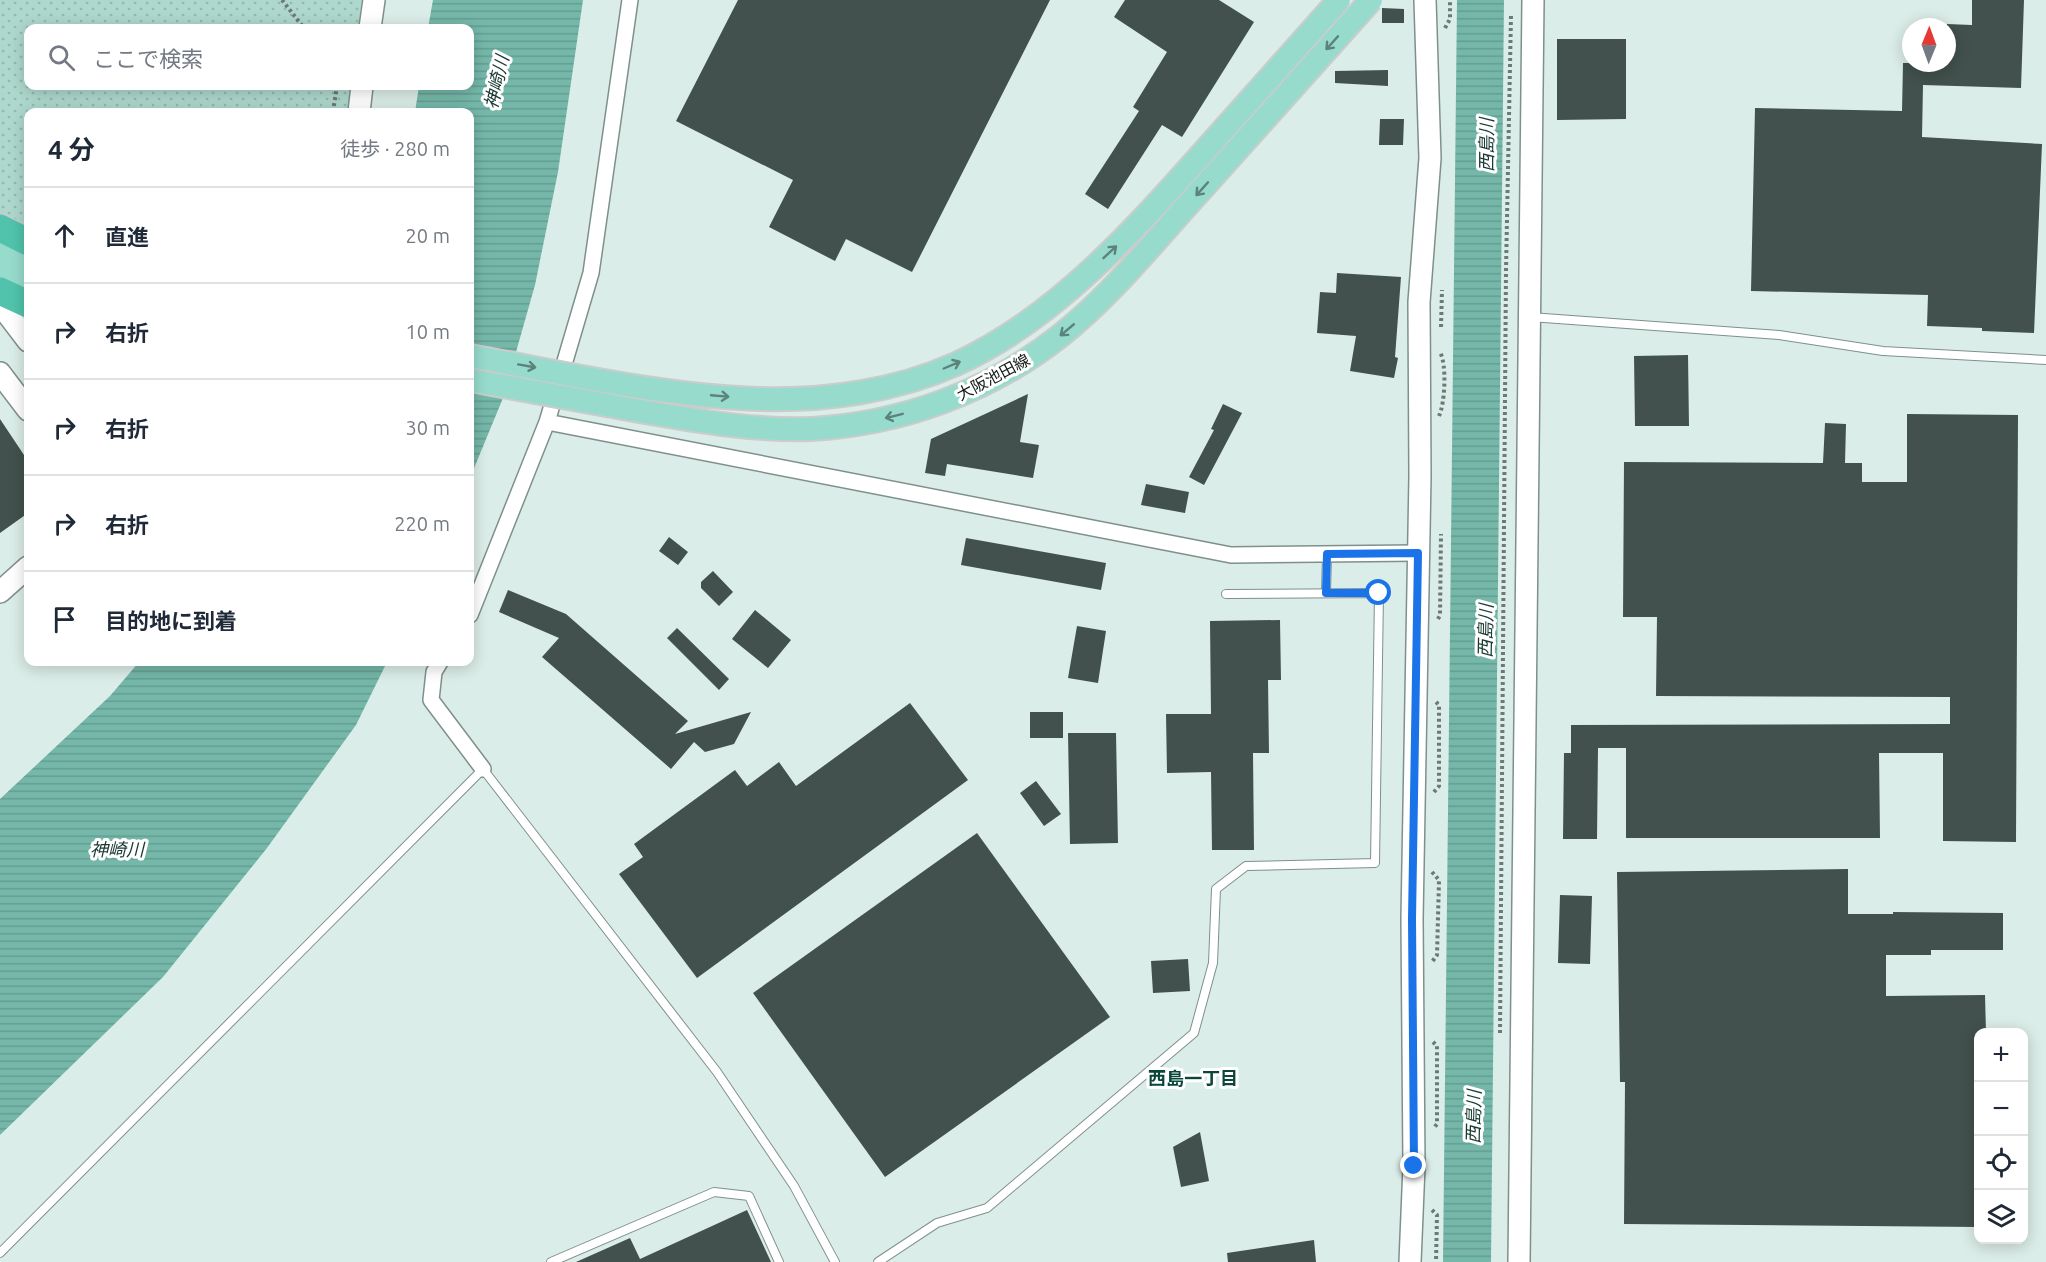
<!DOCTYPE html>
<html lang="ja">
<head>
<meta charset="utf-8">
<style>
  :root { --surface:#fff; --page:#f6f6f7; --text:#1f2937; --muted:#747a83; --line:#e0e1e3 }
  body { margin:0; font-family:Ubuntu,"Noto Sans JP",sans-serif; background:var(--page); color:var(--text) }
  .controls { position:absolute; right:18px; bottom:18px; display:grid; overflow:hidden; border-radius:12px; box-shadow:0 3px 15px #0003 }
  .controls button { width:54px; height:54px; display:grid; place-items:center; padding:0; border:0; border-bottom:2px solid var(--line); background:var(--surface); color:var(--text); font:30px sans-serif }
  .compass { position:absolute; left:1902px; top:18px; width:54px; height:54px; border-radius:50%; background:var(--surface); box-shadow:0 3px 15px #0003; rotate:1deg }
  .stop { position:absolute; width:18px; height:18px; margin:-14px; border:4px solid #1a73e8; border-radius:50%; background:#fff }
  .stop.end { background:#1a73e8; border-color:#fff; box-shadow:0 2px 6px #0008 }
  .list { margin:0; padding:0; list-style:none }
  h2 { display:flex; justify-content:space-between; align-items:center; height:78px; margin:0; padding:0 24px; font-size:26px }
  h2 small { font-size:20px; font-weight:400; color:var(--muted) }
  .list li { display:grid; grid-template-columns:39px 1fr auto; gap:18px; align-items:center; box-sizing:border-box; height:96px; padding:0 24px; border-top:2px solid var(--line) }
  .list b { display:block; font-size:22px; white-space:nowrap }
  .list em { font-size:20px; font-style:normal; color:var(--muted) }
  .icon { flex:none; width:33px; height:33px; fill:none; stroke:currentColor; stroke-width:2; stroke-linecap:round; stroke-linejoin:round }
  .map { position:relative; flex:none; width:2046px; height:1262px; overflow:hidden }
  .search { position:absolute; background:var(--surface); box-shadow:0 3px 15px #0003; left:24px; top:24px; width:450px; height:66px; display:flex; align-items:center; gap:15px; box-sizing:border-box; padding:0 21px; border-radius:12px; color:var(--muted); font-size:22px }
  .panel { position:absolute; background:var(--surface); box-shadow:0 3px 15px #0003; left:24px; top:108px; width:450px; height:558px; border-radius:12px }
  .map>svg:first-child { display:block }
  .park { fill:url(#park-dots) }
  .water { fill:url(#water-rules) }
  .building { fill:#42514d }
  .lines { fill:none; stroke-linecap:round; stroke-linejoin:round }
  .lane-casing { stroke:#7f908c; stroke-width:10 }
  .street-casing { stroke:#7f908c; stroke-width:18 }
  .secondary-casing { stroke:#7f908c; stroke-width:24 }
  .primary-casing { stroke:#cbcccc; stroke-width:26 }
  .highway-casing { stroke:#cbcccc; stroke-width:30 }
  .path { stroke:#6d7976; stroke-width:4; stroke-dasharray:3 3; stroke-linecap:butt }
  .lane { stroke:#fff; stroke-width:8 }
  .street { stroke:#fff; stroke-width:15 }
  .secondary { stroke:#fff; stroke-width:21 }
  .primary { stroke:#97dbcd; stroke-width:22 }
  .highway { stroke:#51c3ac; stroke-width:27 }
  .primary-bridge-casing { stroke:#cbcccc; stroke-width:26; stroke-linecap:butt }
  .primary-bridge { stroke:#97dbcd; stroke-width:22 }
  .oneway { stroke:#5b837b }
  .route { stroke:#1a73e8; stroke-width:8 }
  .labels { text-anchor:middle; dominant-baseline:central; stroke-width:6; stroke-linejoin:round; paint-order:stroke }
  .street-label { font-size:16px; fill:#111816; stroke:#fff }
  .water-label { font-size:18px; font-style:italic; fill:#183932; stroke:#fff }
  .neighbourhood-label { font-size:18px; font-weight:bold; fill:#0b463b; stroke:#fff }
</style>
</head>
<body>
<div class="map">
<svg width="2046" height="1262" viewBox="0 0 2046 1262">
  <defs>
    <pattern id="park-dots" width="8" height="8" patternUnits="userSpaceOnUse" patternTransform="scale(1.5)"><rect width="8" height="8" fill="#aed8cd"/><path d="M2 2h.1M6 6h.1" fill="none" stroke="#95b9af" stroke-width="1.8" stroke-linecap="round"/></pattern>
    <pattern id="water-rules" width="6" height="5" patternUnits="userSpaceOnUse" patternTransform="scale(1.5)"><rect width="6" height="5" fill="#75b8a9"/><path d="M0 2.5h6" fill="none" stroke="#649d91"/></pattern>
  </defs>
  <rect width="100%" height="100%" fill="#dbede8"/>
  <path class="park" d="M0 0H362L358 28H28V86H351L347 112H28V325L0 287Z"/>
  <path class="water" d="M433 0H583L558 172 535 285 503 398 470 478V112H415L419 86H470V28H428Z
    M1457 0H1504L1491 1262H1443Z
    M139 662H387L356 725 267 848 163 977 0 1135V799L110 696Z"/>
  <path class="building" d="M738 0H1050L912 272 846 239 835 261 769 227 793 180 676 121Z
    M1125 0H1219L1254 22 1182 137 1162 125 1108 209 1085 194 1139 111 1133 107 1167 52 1114 17Z
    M1972 0H2024L2021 88 1923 85 1922 137 2042 144 2034 333 1982 331V328L1927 326 1928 295 1751 291 1755 108 1902 111 1903 63H1947V24L1972 25Z
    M1382 8 1404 9V23H1382Z
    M1557 39H1626V119L1557 120Z
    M1388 70V86L1335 83V71Z
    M1380 119H1404L1403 145H1379Z
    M1337 273 1401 277 1395 357 1398 358 1394 378 1350 371 1356 336 1317 333 1320 292 1336 293Z
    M1688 355 1689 426H1635L1634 356Z
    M1028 394 1020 442 1039 445 1033 478 947 464 945 476 925 473 931 439Z
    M1223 404 1242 413 1204 485 1189 477 1214 430 1211 429Z
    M1907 414 2018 415 2016 842 1943 841V753H1879L1880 838H1626V748H1598L1597 839H1563L1564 753H1571V725L1950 724V697L1656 696 1657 617H1623L1624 462 1823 463 1825 423 1846 424 1845 463H1862V482H1907Z
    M0 419 28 461V513L0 533Z
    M1146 484 1189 492 1185 513 1141 505Z
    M669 537 688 552 678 565 659 551Z
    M966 538 1106 563 1101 590 961 565Z
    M713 571 733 592 719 606 701 588V582Z
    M508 590 566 614 688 721 675 734 751 712 734 744 705 752 694 742 671 769 542 657 559 638 499 612Z
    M755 610 791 640 768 668 732 639Z
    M1280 620 1281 680H1268L1269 753H1253L1254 850H1212L1211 772 1167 773 1166 714H1211L1210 621Z
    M1077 626 1106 631 1098 683 1068 678Z
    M677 628 729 679 719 690 667 638Z
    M910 703 968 780 697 978 619 874 643 857 634 844 735 770 747 786 779 762 796 786Z
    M1030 712H1063V738H1030Z
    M1068 733H1116L1118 843 1070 844Z
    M1036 781 1061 814 1044 826 1020 793Z
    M977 833 1110 1017 885 1177 753 993Z
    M1848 869V914H1893V912L2003 913V950H1931V955H1886V996L1985 995 1986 1032H1978V1227L1624 1224 1625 1082H1620L1617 872Z
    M1560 895 1592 896 1590 964 1558 963Z
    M1188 959 1190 991 1153 993 1151 961Z
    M1200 1132 1209 1181 1181 1187 1173 1147Z
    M747 1210 771 1262H576L630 1238 640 1259Z
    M1314 1240 1316 1262H1228L1227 1253Z"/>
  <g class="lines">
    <defs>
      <path id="lane" d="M1530 317 1779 335 1883 351 2046 360
        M1326 593 1327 554
        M0 1253 483 769 717 1072 794 1186 835 1262
        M551 1262 714 1192 749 1196 779 1262
        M878 1262 937 1223 987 1208 1194 1033 1213 963 1216 889 1246 866 1375 863 1379 593 1226 594"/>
      <path id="street" d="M547 422 1231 555 1418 553
        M470 615 547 422 591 273 630 0
        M440 662 434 672 431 700 483 769"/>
      <path id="secondary" d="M370 28 374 0
        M359 112 362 86
        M0 304 28 341
        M0 373 28 410
        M0 592 28 567
        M1410 1262 1414 1166 1412 919 1420 476 1419 302 1430 158 1425 0
        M1519 1262 1533 0"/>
      <path id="primary" d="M0 252 28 265
        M0 271 28 284"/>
      <path id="highway" d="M0 228 28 242
        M0 291 28 304"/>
    </defs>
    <use href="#lane" class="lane-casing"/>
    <use href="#street" class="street-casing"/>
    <use href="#secondary" class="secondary-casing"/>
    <use href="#primary" class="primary-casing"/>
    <use href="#highway" class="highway-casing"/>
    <path class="path" d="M282 0 304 28
      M1445 28 1450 19V0
      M333 112 337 86
      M1441 327 1442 290
      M1439 416C1445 403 1447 365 1440 352
      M1438 619 1440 615 1441 534
      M1434 792 1439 786V705L1435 701
      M1432 872 1439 880 1437 955 1432 962
      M1500 1033 1506 270 1511 15
      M1433 1042 1437 1046V1124L1434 1128
      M1432 1210 1437 1215 1436 1262"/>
    <use href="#lane" class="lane"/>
    <use href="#street" class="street"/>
    <use href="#secondary" class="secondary"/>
    <use href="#primary" class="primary"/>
    <use href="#highway" class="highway"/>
    <defs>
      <path id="primary-bridge" d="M470 356C565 373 662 396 760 399 826 401 896 391 956 364 1057 318 1137 227 1209 146 1252 98 1295 49 1339 0
        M470 380C524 390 579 400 634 410 692 420 752 431 811 429 901 424 989 392 1060 336 1113 294 1156 239 1202 189 1258 126 1314 63 1371 0"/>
    </defs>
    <use href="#primary-bridge" class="primary-bridge-casing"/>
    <use href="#primary-bridge" class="primary-bridge"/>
  </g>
  <defs><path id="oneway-shaft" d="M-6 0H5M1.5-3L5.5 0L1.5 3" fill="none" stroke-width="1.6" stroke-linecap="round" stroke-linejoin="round" transform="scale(1.5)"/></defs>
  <g class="oneway">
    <use href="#oneway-shaft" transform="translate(1332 43) rotate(132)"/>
    <use href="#oneway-shaft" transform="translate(1202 189) rotate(132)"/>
    <use href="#oneway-shaft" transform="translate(1110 252) rotate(-43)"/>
    <use href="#oneway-shaft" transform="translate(1067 330) rotate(140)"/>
    <use href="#oneway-shaft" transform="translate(952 365) rotate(-23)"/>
    <use href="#oneway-shaft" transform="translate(527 366) rotate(10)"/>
    <use href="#oneway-shaft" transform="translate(720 396) rotate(5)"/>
    <use href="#oneway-shaft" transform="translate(894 416) rotate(166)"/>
  </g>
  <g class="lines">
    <path class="route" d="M1379 593H1326L1327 554 1418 553 1412 919 1414 1166"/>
  </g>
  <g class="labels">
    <g class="street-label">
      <text transform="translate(993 377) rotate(-28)">大阪池田線</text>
    </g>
    <g class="water-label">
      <text transform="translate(496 82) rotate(-77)">神崎川</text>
      <text transform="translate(1486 145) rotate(-90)">西島川</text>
      <text transform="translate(1485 631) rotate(-89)">西島川</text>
      <text x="117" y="849">神崎川</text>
      <text transform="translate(1473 1117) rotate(-89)">西島川</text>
    </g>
    <g class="neighbourhood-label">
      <text x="1193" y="1078">西島一丁目</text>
    </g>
  </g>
</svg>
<div class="controls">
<button>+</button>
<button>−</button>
<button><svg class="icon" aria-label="locate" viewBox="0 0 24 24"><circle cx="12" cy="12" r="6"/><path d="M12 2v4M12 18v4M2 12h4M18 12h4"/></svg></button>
<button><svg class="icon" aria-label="layers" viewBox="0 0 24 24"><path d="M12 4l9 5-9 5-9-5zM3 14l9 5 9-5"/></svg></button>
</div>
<svg class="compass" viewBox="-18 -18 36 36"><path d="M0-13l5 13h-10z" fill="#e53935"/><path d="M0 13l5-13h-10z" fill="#747a83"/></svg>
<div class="stop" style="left:1379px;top:593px"></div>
<div class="stop end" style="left:1414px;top:1166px"></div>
<div class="search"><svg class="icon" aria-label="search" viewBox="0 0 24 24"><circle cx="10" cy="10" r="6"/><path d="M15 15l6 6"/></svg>ここで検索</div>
<section class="panel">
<h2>4 分<small>徒歩 · 280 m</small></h2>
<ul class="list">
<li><svg class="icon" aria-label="ahead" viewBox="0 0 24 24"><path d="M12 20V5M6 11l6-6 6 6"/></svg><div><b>直進</b></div><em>20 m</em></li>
<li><svg class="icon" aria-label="right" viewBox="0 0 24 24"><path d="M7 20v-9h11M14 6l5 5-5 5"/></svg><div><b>右折</b></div><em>10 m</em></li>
<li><svg class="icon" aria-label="right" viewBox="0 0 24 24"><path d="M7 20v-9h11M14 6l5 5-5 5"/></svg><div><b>右折</b></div><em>30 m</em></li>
<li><svg class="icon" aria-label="right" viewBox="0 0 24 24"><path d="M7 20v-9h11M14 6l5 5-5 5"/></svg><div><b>右折</b></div><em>220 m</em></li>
<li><svg class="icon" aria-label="arrive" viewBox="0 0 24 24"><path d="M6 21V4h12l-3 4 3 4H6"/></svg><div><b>目的地に到着</b></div></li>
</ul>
</section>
</div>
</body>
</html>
